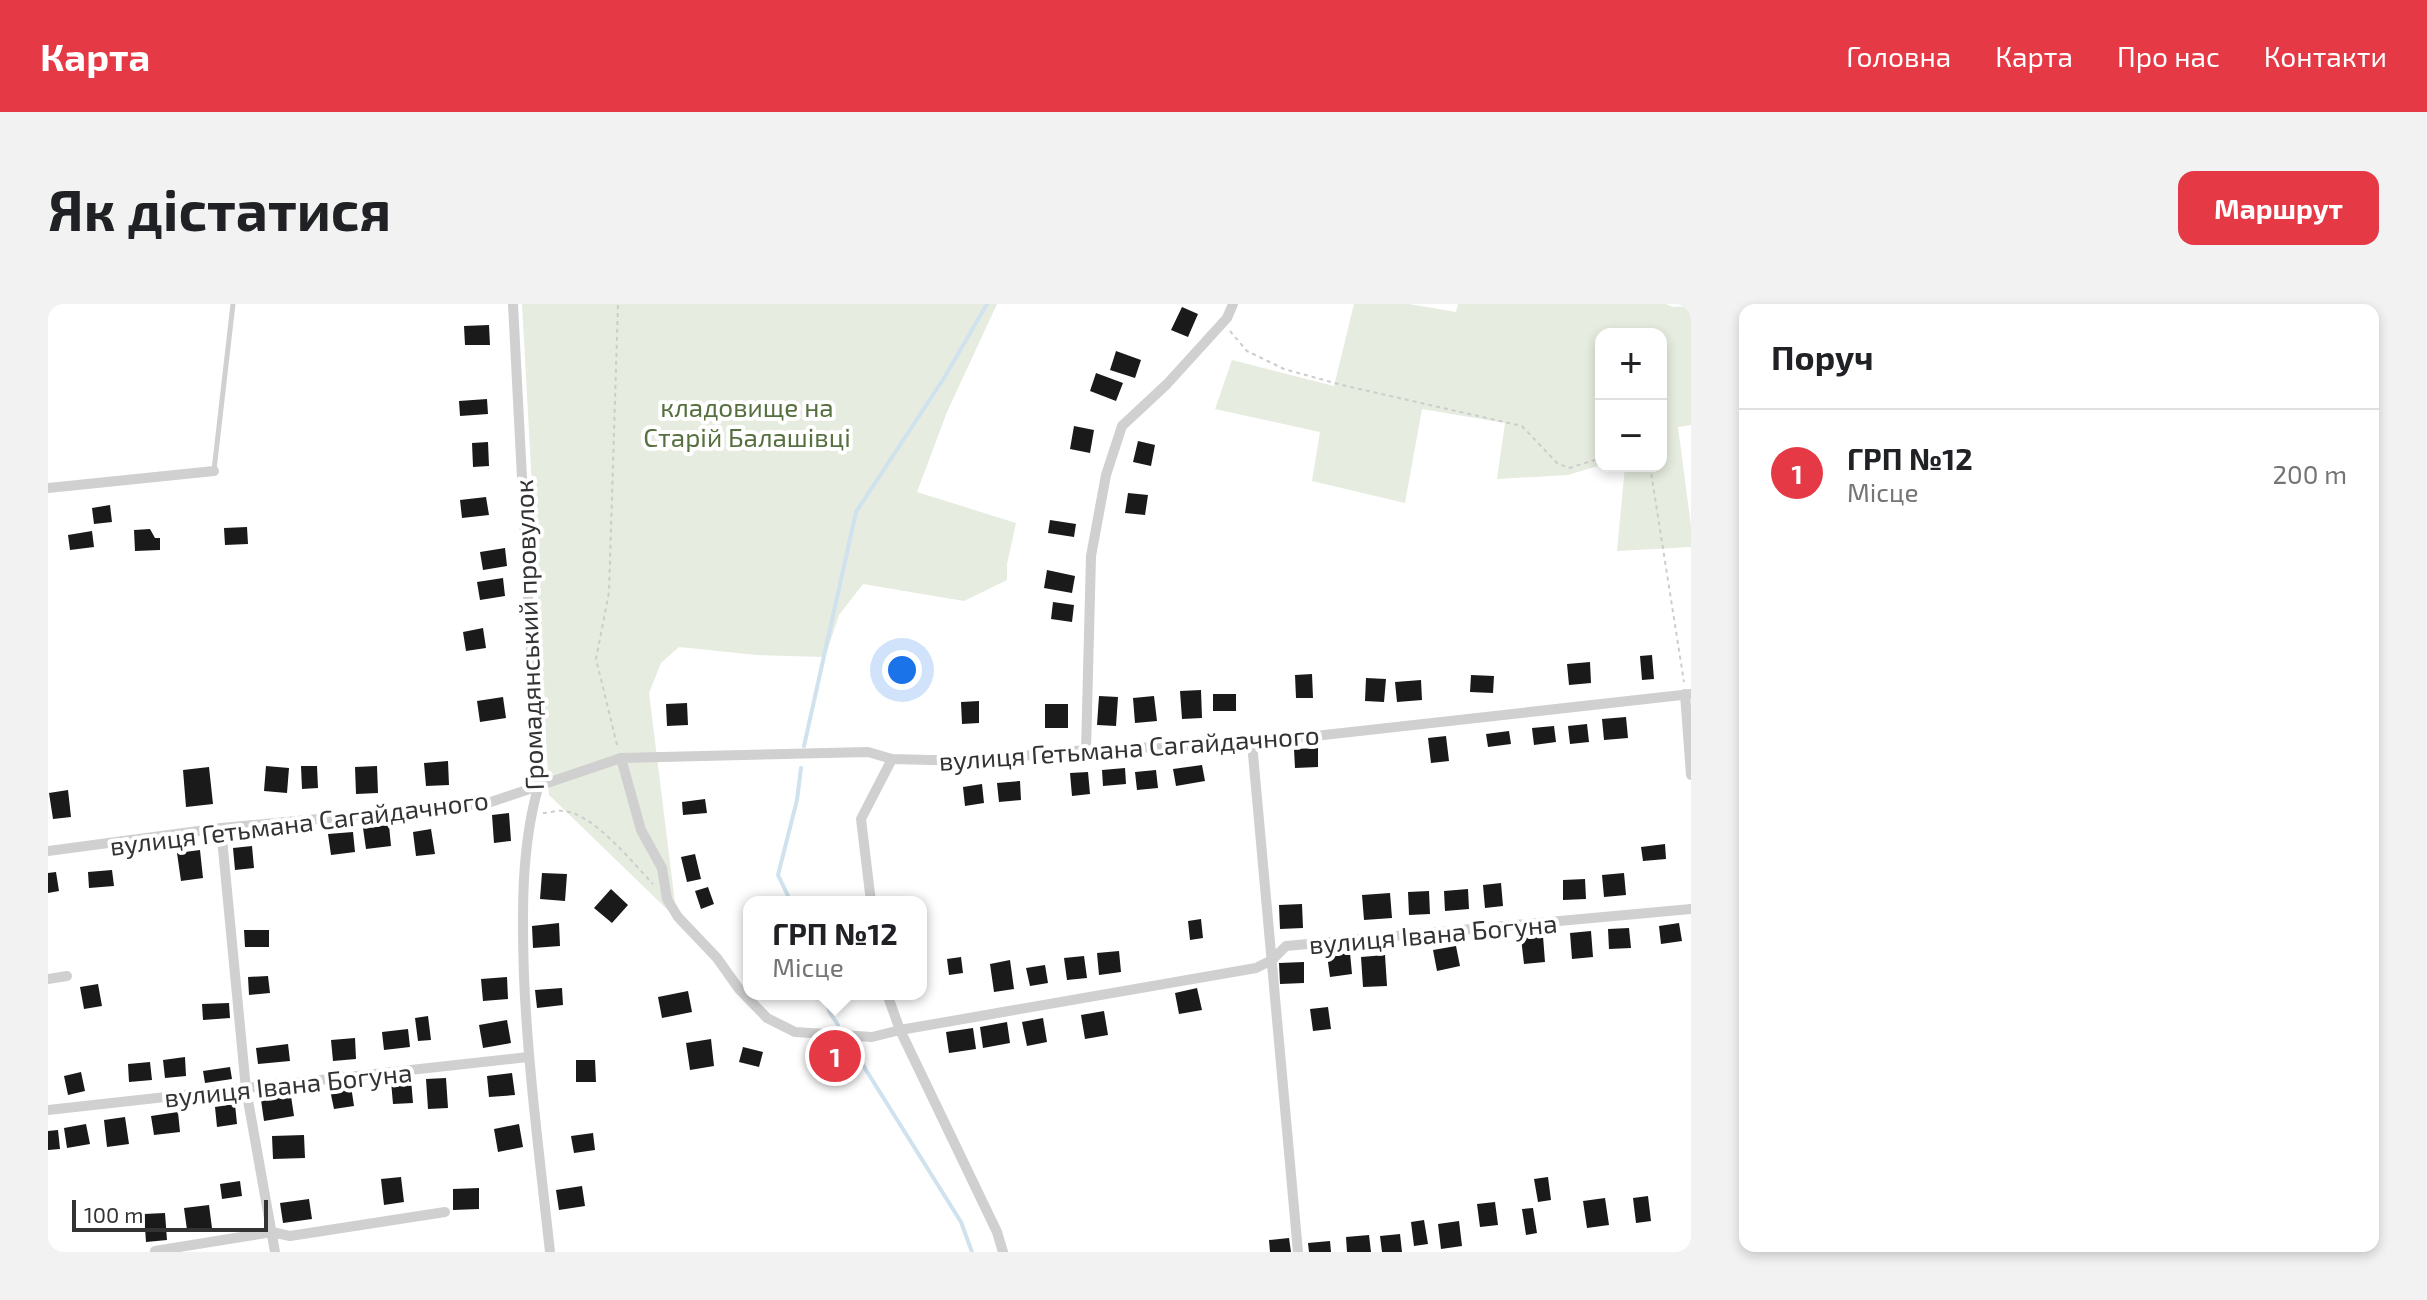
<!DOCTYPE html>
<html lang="uk">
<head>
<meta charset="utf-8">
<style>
  :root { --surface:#fff; --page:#f2f2f2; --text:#202124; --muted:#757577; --line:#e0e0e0; --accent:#e63946 }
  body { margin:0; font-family:"Exo 2",sans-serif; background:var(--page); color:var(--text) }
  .controls { position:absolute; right:24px; top:24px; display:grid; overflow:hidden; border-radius:16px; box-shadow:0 4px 12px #0003 }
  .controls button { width:72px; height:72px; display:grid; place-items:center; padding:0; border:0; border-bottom:2px solid var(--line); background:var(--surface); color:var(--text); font:40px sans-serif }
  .scale { position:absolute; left:24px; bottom:20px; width:196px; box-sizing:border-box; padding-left:8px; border:4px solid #333; border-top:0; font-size:22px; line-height:28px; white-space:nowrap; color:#333; -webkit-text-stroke:6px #fff; paint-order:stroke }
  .you { position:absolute; left:854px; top:366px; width:28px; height:28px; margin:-20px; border:6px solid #fff; border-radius:50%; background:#1a73e8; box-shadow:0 0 0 12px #1a73e833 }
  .badge { display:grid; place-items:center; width:52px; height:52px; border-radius:50%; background:var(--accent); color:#fff; font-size:26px; font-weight:700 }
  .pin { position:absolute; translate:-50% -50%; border:4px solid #fff; box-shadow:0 2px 8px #0006 }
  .popup { position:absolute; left:695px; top:592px; width:184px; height:104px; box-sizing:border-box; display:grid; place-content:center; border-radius:16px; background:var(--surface); filter:drop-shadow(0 2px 6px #0005); font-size:26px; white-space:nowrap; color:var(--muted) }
  .popup b { font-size:30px; color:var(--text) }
  .popup::after { content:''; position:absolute; left:50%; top:100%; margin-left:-16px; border:16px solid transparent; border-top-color:var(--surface) }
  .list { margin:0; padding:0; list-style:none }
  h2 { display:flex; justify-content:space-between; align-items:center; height:104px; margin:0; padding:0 32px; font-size:34px }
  h2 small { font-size:26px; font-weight:400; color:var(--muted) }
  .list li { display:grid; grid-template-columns:52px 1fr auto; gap:24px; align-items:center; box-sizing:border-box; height:128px; padding:0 32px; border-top:2px solid var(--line) }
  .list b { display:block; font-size:30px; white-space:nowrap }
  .list p { margin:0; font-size:26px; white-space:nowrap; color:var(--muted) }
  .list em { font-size:26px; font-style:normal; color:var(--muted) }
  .map { position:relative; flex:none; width:1643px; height:948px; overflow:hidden; border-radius:16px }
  header { display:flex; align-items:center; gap:48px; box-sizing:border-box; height:112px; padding:0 40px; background:var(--accent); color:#fff }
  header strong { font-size:38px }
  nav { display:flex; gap:44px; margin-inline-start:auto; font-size:28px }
  .intro { display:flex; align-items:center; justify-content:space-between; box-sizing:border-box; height:192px; padding:0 48px }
  h1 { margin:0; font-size:56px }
  .button { padding:20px 36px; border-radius:16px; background:var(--accent); color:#fff; font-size:28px; font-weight:700 }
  main { display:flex; gap:48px; padding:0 48px }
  aside { flex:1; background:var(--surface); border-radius:16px; box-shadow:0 4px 12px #0003 }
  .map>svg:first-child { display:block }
  .green { fill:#e6ecdf }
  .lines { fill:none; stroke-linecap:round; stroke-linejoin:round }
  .stream { stroke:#cfe2ee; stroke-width:4 }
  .building { fill:#1a1a1a }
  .path { stroke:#cdcdcd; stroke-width:2; stroke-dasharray:4 4; stroke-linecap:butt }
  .service { stroke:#d0d0d0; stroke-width:5 }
  .minor { stroke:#d0d0d0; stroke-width:10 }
  .labels { text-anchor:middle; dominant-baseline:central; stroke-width:8; stroke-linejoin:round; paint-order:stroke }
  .park-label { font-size:26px; fill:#56703f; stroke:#fff }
  .street-label { font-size:26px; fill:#333; stroke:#fff }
</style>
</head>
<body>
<header>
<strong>Карта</strong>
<nav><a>Головна</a><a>Карта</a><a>Про нас</a><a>Контакти</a></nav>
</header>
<div class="intro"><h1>Як дістатися</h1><a class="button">Маршрут</a></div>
<main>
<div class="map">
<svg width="1643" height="948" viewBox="0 0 1643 948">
  <rect width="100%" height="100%" fill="#fff"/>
  <path class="green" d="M474 0H949L899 108 869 188 968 219 959 260V276L916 297 815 280 791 311 777 353 709 351 631 343 613 359 601 389 629 615 501 491Z
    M1306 0H1361L1408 8 1410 0H1618L1625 3 1643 2V121L1630 123 1643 222V243L1569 247 1577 162H1613V30H1553V161L1520 171 1449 175 1457 119 1374 105 1357 199 1264 177 1272 128 1167 105 1184 56 1286 82Z"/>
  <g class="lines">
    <path class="stream" d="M756 442 808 208 896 74 939 0
      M743 598 730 571 749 496 753 464
      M778 690 781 707 790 721
      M803 742 913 918 924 948"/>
  </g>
  <path class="building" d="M1134 3 1150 10 1140 33 1123 26Z
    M441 21 442 41H417L416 22Z
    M1068 47 1093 56 1087 74 1062 66Z
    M1048 69 1075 79 1068 97 1042 87Z
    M439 95 440 110 412 112 411 97Z
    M1026 122 1046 126 1042 149 1022 145Z
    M1090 137 1107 141 1103 162 1085 158Z
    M440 138 441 162 425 163 424 139Z
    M1080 189 1100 191 1097 211 1077 209Z
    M438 193 441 211 414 214 412 196Z
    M62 201 64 218 46 220 44 204Z
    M1002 216 1028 220 1026 233 1000 229Z
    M199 223 200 240 177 241 176 224Z
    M102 225 107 234H112V246L87 247 86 226Z
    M44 227 46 243 22 246 20 231Z
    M457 244 459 262 435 266 432 248Z
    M999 266 1027 272 1024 289 996 284Z
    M455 274 457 292 432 296 429 278Z
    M1005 298 1026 301 1024 318 1003 315Z
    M435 324 438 344 418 347 415 328Z
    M1604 351 1606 375 1594 376 1592 352Z
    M1542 358 1543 379 1521 381 1519 360Z
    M1264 370 1265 394H1248L1247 371Z
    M1423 371 1446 372 1445 389 1422 388Z
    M1318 374 1338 375 1336 398 1317 397Z
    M1373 376 1374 396 1349 398 1347 378Z
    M1153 386 1154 414 1134 415 1132 387Z
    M1165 390H1188V407H1165Z
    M1051 392 1070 393 1068 422 1049 421Z
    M1106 392 1109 417 1087 419 1085 394Z
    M455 393 458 414 432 418 429 397Z
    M931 397V419L914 420 913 398Z
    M639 399 640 421 619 422 618 400Z
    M997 400H1020V424H997Z
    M1578 413 1580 434 1556 436 1554 415Z
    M1539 420 1541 438 1522 440 1520 422Z
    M1506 422 1508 438 1486 441 1484 424Z
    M1461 427 1463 440 1440 443 1438 430Z
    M1398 432 1401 457 1383 459 1380 434Z
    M1270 444V463L1247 464 1246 445Z
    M400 457 401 481 378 482 376 459Z
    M1154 461 1157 477 1128 482 1125 465Z
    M218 462 241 464 239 489 216 487Z
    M253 462H269L270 484 254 485Z
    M329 462 330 489 308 490 307 463Z
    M161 463 165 500 138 503 135 466Z
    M1077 464 1078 480 1055 482 1054 466Z
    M1108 466 1110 484 1089 486 1087 468Z
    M1040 468 1042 490 1024 492 1022 469Z
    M972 477 973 496 951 498 949 479Z
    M934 480 936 499 917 502 915 483Z
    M20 486 23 513 5 515 1 489Z
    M657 495 659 509 635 511 634 498Z
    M461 509 463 537 446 539 444 511Z
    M341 521 343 542 318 545 315 524Z
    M383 525 387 550 368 552 365 528Z
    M305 528 307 548 283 551 280 530Z
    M1617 540 1618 555 1595 557 1593 543Z
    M204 542 206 564 187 566 185 544Z
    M152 546 155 574 133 577 129 549Z
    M647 550 653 575 639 578 633 553Z
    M64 566 66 582 41 584 40 568Z
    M8 568 11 587 0 589V569Z
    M494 569 519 570 517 597 492 595Z
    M1576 569 1578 591 1556 593 1554 571Z
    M1537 575 1538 595 1515 596V576Z
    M1453 579 1455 602 1437 604 1435 581Z
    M660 583 666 600 653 605 647 587Z
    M563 585 580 601 564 619 546 604Z
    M1420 585 1421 605 1397 607 1396 587Z
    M1381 587 1382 610 1361 611 1360 588Z
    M1342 589 1344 614 1316 616 1314 591Z
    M1254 600 1255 624 1232 625 1231 601Z
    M1153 615 1155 634 1142 636 1140 617Z
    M511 619 512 642 485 644 484 622Z
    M1631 619 1634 637 1613 640 1611 622Z
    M1581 624 1583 644 1561 645 1560 625Z
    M196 626H221V643H197Z
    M1543 627 1545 653 1524 655 1522 629Z
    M1495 632 1497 658 1476 660 1473 634Z
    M1408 642 1412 662 1389 667 1385 646Z
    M1071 647 1073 668 1051 671 1049 649Z
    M1302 649 1304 670 1282 673 1279 651Z
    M1337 651 1339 682 1315 683 1313 653Z
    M1036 652 1039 674 1019 676 1016 654Z
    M913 653 915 669 901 671 899 655Z
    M962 656 966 685 946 688 942 660Z
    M1256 658V679L1232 680 1231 659Z
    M997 661 1000 679 982 682 978 664Z
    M220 672 222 689 201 691 200 673Z
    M459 673 460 695 435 697 433 675Z
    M50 680 54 702 36 705 32 683Z
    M514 684 515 701 489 704 487 686Z
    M1149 684 1154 706 1131 710 1127 689Z
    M640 687 644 708 614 714 610 693Z
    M181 699 182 714 155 716 154 700Z
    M1280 703 1283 725 1265 727 1262 705Z
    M1056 707 1060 731 1037 735 1033 711Z
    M380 712 383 736 370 737 367 714Z
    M995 714 999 738 979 742 974 718Z
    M459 716 463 739 435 744 431 721Z
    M959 718 962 739 935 744 932 723Z
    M925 724 928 745 901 749 898 728Z
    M360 725 362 743 336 746 334 728Z
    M307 734 308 755 285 757 283 736Z
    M663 735 666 762 642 766 638 739Z
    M240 740 242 757 210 760 208 744Z
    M788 742 797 754 786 762 778 749Z
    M695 743 715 748 711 763 691 758Z
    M137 753 138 772 117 774 115 756Z
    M528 756H547L548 778H528Z
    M102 758 104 776 81 778 80 760Z
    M182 763 184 775 157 779 155 767Z
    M33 768 37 787 20 791 16 772Z
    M464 769 467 791 441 793 439 772Z
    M398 774 400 804 380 805 378 775Z
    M363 775 365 799 345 800 343 777Z
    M303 782 306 802 286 805 282 786Z
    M243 792 246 812 216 817 213 796Z
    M187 800 189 820 169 823 167 803Z
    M130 808 132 828 106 831 103 812Z
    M77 813 81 840 59 843 56 816Z
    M38 820 42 840 19 844 16 824Z
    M471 820 475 843 450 848 446 825Z
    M10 826 12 845 0 846V827Z
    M545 829 547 846 526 849 523 832Z
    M256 831 257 854 225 855 224 832Z
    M353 873 356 898 336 901 333 875Z
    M1500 873 1503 896 1490 898 1486 875Z
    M192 877 194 892 174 895 172 880Z
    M534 882 537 902 511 906 508 886Z
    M431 884V905L405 906V885Z
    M1600 892 1603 917 1588 919 1585 894Z
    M1557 894 1561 921 1539 924 1535 897Z
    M261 895 264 915 235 919 232 899Z
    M1447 898 1450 921 1432 923 1429 900Z
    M161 901 164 924 139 926 136 904Z
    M1485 904 1489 929 1478 931 1474 905Z
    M117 909 119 936 98 938 96 910Z
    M1376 916 1380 940 1366 942 1363 918Z
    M1411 917 1414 942 1393 945 1390 920Z
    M1352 930 1354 948H1334L1332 932Z
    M1321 931 1323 948H1299L1298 933Z
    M1241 934 1243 948H1222L1221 936Z
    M1282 937 1283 948H1261L1260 939Z"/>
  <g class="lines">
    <path class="path" d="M1182 27 1199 47 1236 65 1294 81 1474 122 1509 159 1521 164 1553 154
      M1602 162 1636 378
      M569 441 548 355 561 288 570 0
      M495 509C501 509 509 506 515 507 544 508 585 559 605 580"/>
    <path class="service" d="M166 166 185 0"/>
    <path class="minor" d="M465 0 490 484C473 544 474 610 476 673 480 765 492 856 502 948
      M0 184 166 167
      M1637 390 1643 471
      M1204 439 1250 948
      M1038 446 1043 252 1058 171 1074 122 1119 80 1179 14 1185 0
      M573 454 593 526 614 564 619 595 630 613 669 654 691 685 719 714 747 728 824 733 852 726 1208 664 1224 656 1238 642 1643 605
      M173 524 198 785 227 948
      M0 547 173 524 440 499 573 454 820 448 844 455 922 457 1038 446 1204 439 1643 390
      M823 598 813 515 844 455
      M0 675 19 672
      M839 690 852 726 949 928 955 948
      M0 806 480 753
      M107 947 224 928 242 932 397 908"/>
  </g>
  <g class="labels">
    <g class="park-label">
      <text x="699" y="102">кладовище на<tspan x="699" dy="30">Старій Балашівці</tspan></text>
    </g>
    <g class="street-label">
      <text transform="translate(480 331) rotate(-92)">Громадянський провулок</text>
      <text transform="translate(1081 443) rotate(-4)">вулиця Гетьмана Сагайдачного</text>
      <text transform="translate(251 518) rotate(-7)">вулиця Гетьмана Сагайдачного</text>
      <text transform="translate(1385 629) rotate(-5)">вулиця Івана Богуна</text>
      <text transform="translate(240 780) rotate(-6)">вулиця Івана Богуна</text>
    </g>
  </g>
</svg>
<div class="controls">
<button>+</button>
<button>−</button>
</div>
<div class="scale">100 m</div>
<div class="you"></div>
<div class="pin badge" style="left:787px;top:752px">1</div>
<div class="popup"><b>ГРП №12</b>Місце</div>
</div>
<aside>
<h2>Поруч<small></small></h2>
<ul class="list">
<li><span class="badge">1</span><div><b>ГРП №12</b><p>Місце</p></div><em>200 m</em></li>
</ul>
</aside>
</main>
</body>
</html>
